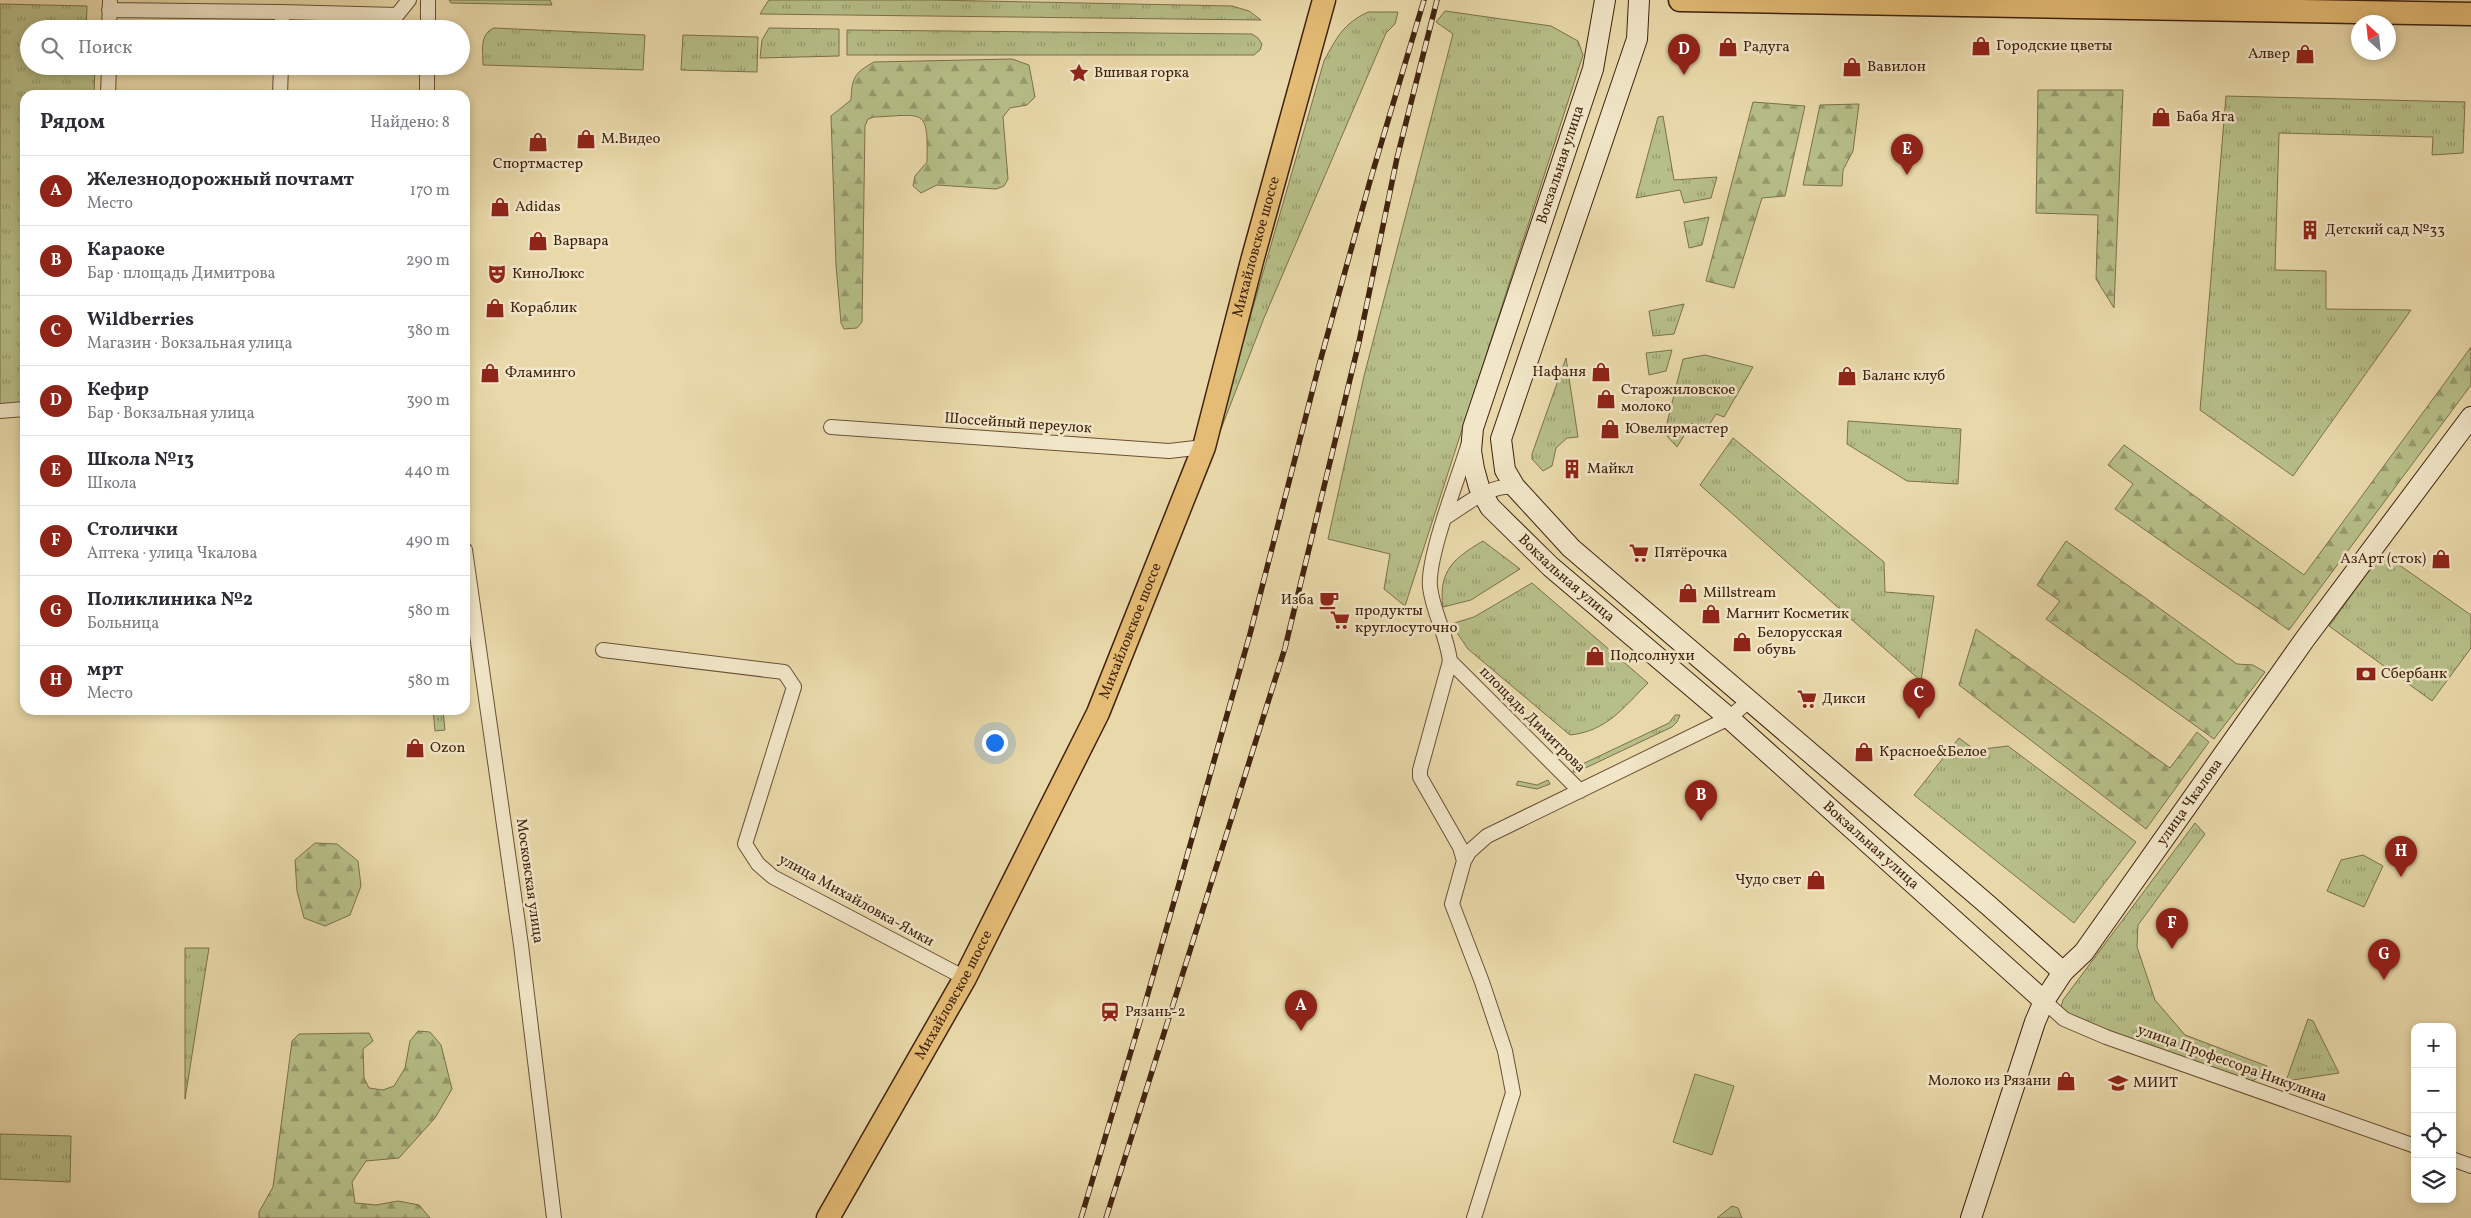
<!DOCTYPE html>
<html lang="ru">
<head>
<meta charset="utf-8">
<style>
  :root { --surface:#fff; --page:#f2f2f3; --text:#2b2b33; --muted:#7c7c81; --line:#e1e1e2; --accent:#8f2418 }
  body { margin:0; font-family:Vollkorn,serif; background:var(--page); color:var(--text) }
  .controls { position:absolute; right:15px; bottom:15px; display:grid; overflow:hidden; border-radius:10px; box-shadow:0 2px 8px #0003 }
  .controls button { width:45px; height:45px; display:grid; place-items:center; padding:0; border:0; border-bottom:1px solid var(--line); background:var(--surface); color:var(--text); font:25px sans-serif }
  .compass { position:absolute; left:2351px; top:15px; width:45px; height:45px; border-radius:50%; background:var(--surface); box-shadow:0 2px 8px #0003; rotate:333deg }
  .you { position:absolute; left:994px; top:742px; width:18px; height:18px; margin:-12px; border:4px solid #fff; border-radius:50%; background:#1a73e8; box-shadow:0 0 0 8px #1a73e833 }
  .badge { display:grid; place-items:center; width:32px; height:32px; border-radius:50%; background:var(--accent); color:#fff; font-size:16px; font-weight:700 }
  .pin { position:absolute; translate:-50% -41px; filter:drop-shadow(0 1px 2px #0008) }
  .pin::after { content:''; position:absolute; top:26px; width:18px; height:15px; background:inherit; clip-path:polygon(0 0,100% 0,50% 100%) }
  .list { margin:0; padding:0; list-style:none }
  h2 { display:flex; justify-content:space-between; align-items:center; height:65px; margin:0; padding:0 20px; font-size:21px }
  h2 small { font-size:16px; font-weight:400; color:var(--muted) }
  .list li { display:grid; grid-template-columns:32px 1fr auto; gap:15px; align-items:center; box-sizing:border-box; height:70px; padding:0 20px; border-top:1px solid var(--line) }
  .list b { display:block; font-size:19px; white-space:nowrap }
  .list p { margin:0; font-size:16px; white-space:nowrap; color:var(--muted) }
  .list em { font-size:16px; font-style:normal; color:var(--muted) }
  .icon { flex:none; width:28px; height:28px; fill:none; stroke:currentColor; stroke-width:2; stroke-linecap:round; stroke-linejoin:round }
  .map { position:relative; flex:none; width:2471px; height:1218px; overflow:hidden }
  .search { position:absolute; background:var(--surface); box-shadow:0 2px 8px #0003; left:20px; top:20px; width:450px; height:55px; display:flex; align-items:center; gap:12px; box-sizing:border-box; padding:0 18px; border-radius:28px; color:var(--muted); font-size:19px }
  .panel { position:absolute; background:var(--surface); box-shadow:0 2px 8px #0003; left:20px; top:90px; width:450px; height:625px; border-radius:15px }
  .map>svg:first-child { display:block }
  .grass { fill:url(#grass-tufts); stroke:#7c714b }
  .forest { fill:url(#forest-firs); stroke:#7c714b }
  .garden { fill:#b7bf88; stroke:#7c714b }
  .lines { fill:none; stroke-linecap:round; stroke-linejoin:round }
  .street-casing { stroke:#6b5035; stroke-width:16 }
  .secondary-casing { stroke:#41230e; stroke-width:22 }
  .primary-casing { stroke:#41230e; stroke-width:25 }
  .street { stroke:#f1e6c8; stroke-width:14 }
  .secondary { stroke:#f1e6c8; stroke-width:20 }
  .primary { stroke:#e4bc75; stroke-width:22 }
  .rail-casing { stroke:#41230e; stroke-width:5.5 }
  .rail { stroke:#f1e6c8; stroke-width:4; stroke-dasharray:11; stroke-linecap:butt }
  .labels { text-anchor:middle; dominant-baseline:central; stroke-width:5; stroke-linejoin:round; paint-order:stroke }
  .poi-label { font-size:15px; fill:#41230e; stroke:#f1e6c8; text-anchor:start }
  .street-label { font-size:15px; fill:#41230e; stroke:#f1e6c8 }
</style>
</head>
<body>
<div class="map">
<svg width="2471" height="1218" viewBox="0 0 2471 1218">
  <defs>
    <pattern id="grass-tufts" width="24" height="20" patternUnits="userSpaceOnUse" patternTransform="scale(1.25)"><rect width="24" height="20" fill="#b7bf88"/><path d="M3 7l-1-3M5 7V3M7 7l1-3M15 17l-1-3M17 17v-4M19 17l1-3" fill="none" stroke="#969b6e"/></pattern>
    <pattern id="forest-firs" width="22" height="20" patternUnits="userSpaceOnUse" patternTransform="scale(1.25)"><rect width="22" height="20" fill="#b7bf88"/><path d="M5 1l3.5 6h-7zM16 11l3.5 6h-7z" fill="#969b6e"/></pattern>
  </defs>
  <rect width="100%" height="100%" fill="#e9d9aa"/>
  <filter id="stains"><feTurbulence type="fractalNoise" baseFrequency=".004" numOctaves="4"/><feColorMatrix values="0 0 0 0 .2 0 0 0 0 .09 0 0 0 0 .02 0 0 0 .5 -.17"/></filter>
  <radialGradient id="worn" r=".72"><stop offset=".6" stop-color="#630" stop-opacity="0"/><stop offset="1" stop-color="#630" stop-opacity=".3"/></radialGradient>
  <path class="grass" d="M449 0H550L552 5 451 3Z
    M771 0H931L1232 6 1249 11 1261 20 760 14 768 1Z
    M0 4 87 6 86 29H29V66H95L94 95H25V404L0 405Z
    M1445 11 1551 26 1578 41 1583 55 1405 606 1384 589 1390 554 1328 539 1364 376 1453 34 1436 22Z
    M1368 12H1398L1395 24 1386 33 1264 318 1209 460 1324 61C1337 37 1343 24 1368 12Z
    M494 28 645 35 643 70 483 65C483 52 479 34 494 28Z
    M769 28 839 29V56L760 58 762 40Z
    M847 30 1252 34 1258 38 1262 44 1260 50 1254 55H847Z
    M683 35 758 37 757 72 681 70Z
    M2226 96 2465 102 2463 153 2432 155 2433 137 2279 133 2275 270 2326 271V309L2411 310 2293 476 2200 410Z
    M1663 116 1674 180 1717 177 1711 198 1684 203 1680 190 1636 198 1658 117Z
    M1709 217 1702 245 1689 248 1684 222Z
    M1684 304 1674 334 1653 336 1649 311Z
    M1672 350 1666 371 1649 375 1646 353Z
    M1705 355 1753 367 1724 417 1716 414 1704 433 1692 423 1677 447 1667 436 1666 427 1683 359Z
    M1566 358 1578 437 1567 438 1556 448 1552 466 1543 471 1532 459V454Z
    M1848 421 1961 429 1958 484 1907 481 1847 444Z
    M1733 438 1884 562 1885 592 1934 596 1921 681 1700 485Z
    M1483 541 1520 569 1471 600 1443 607C1438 571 1454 558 1483 541Z
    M2382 553 2471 615V648L2432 701 2329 626Z
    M1532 583 1648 683C1623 708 1607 731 1570 735L1468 649 1451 624 1474 617Z
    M433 710H443L445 730 435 731Z
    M1675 715H1680L1677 722 1672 727 1577 772H1573L1574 768 1669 723Z
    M1959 738 1975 750 2008 746 2136 842 2074 923 1914 795Z
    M1548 780 1550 784 1537 789 1516 785 1518 781 1537 785Z
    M2195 823 2205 834 2138 925 2137 947 2155 1000 2185 1035 2267 1066 2262 1075 2251 1082 2077 1022 2061 1007 2063 1000Z
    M2363 855 2383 866 2364 907 2327 891 2341 860Z
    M185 948H209L185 1099Z
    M2308 1019 2313 1021 2339 1073 2286 1081Z
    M0 1134 71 1136 70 1182 0 1179Z
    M1732 1206 1738 1208 1742 1218H1717Z"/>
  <path class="forest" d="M1012 59 1029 65 1035 97 1027 105 1010 108 1003 117 1008 179 1004 186 996 189 937 185 921 193 913 186 915 176 927 162C928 107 925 115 874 117L868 119 865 126 862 322 857 328 844 329 841 323 836 265 831 116 851 100C852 78 854 73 874 62Z
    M2038 90H2123L2114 308 2096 279 2098 215 2036 213Z
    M1753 102 1805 106 1785 196 1762 198 1734 288 1706 281Z
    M1859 104 1853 151 1843 170 1842 186 1803 185 1820 105Z
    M2471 347V385L2289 630 2115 509 2133 484 2108 465 2124 445 2304 575Z
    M2066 541 2237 664 2253 665 2265 672 2214 739 2046 619 2060 601 2037 585Z
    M1976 629 2170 768 2197 732 2209 742 2146 829 1959 685Z
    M315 843 337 844 358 861 361 886 350 915 325 926 304 918 297 891 295 860Z
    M418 1031 430 1032 441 1045 452 1089 435 1118 399 1158 366 1161 352 1182 355 1203 376 1205 398 1201 419 1205 430 1218H259V1212L273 1187 292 1041 299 1034 369 1033 373 1041 363 1049 364 1078 369 1088 383 1090 394 1086 405 1068 410 1041Z"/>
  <path class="garden" d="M1695 1074 1734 1086 1712 1155 1673 1142Z"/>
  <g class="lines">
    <defs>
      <path id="street" d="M109 10 282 12
        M109 29 110 2
        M282 29V12L397 15 409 0
        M428 29V0
        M108 95 109 66
        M280 95 281 66
        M427 95V66
        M0 411 25 409
        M831 427 1169 451 1204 447
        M1468 446C1458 479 1427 557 1430 587 1433 613 1447 635 1450 661L1580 791
        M1446 517C1467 504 1489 484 1515 487
        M465 550 521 945 554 1218
        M603 650 784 672 794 687 745 844 758 864 773 877 965 978
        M1450 661 1420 770V777L1460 847 1464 861 1469 852 1487 836 1729 718 1750 700
        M1464 861 1452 904 1482 982 1505 1051 1513 1093 1474 1218
        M2044 1001 2064 1019 2106 1037 2415 1146
        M2452 1159 2471 1166"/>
      <g id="secondary">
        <path id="s1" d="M1605 0 1593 69 1473 428 1471 451 1474 469 1479 487 1490 507 1551 567 1729 718 2044 1001"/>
        <path d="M1639 0 1637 39 1501 439 1505 470 1515 487 1571 548 1988 905 2063 972"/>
        <path id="s2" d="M1971 1218 2035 1022 2044 1001 2063 972 2084 952 2305 639 2471 417"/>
      </g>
      <g id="primary">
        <path d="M1680 0 2471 14"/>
        <path id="s3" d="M828 1218 965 978 1098 713 1204 447 1252 261 1324 0"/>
      </g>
    </defs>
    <use href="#street" class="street-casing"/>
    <use href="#secondary" class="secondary-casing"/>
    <use href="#primary" class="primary-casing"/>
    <use href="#street" class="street"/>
    <use href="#secondary" class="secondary"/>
    <use href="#primary" class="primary"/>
    <defs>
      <path id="rail" d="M1081 1218 1141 1018 1250 634 1318 369 1370 181 1424 0
        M1106 1218 1285 648 1359 342 1397 158 1437 0"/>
    </defs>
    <use href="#rail" class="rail-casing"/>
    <use href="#rail" class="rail"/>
  </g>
  <defs>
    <symbol id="shop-bare" viewBox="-9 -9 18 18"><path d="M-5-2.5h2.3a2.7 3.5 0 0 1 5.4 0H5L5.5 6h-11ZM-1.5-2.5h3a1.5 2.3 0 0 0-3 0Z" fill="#8f2418" stroke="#f1e6c8" stroke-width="2.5" paint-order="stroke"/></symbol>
    <symbol id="sight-bare" viewBox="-9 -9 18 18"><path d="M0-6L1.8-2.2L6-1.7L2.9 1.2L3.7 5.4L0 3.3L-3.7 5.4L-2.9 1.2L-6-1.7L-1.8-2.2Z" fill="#8f2418" stroke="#f1e6c8" stroke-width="2.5" paint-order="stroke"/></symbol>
    <symbol id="building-bare" viewBox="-9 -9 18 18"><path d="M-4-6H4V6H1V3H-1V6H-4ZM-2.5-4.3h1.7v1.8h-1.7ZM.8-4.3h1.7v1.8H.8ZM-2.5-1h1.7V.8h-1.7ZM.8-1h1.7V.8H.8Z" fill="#8f2418" stroke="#f1e6c8" stroke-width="2.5" paint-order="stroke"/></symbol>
    <symbol id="theatre-bare" viewBox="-9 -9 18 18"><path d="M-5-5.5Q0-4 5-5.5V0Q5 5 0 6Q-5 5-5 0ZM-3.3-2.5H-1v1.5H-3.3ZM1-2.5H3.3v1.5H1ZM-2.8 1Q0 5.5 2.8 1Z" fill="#8f2418" stroke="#f1e6c8" stroke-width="2.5" paint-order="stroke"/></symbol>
    <symbol id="supermarket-bare" viewBox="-9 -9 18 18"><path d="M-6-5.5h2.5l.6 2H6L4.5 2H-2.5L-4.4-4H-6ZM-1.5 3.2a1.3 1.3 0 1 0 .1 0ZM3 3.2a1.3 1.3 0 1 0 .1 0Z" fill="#8f2418" stroke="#f1e6c8" stroke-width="2.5" paint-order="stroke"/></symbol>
    <symbol id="cafe-bare" viewBox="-9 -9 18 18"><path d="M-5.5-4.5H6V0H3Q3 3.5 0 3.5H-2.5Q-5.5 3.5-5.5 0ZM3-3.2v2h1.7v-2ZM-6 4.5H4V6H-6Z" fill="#8f2418" stroke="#f1e6c8" stroke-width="2.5" paint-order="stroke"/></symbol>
    <symbol id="bank-bare" viewBox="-9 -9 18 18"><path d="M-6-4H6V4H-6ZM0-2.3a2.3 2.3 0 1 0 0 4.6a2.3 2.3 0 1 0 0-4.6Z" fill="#8f2418" stroke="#f1e6c8" stroke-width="2.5" paint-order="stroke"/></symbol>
    <symbol id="station-bare" viewBox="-9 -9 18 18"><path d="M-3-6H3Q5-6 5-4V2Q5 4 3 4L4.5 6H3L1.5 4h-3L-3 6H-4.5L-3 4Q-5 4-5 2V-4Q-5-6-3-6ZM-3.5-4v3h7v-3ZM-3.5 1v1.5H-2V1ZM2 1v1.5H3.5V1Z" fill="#8f2418" stroke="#f1e6c8" stroke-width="2.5" paint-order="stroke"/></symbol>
    <symbol id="university-bare" viewBox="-9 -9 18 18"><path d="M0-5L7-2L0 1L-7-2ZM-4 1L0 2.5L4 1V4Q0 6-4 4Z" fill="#8f2418" stroke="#f1e6c8" stroke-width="2.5" paint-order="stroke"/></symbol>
  </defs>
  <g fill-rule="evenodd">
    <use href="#shop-bare" x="1967" y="32" width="28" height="28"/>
    <use href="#shop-bare" x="1714" y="33" width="28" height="28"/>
    <use href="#shop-bare" x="2291" y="40" width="28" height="28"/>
    <use href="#shop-bare" x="1838" y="53" width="28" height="28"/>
    <use href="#sight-bare" x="1065" y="59" width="28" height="28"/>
    <use href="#shop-bare" x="2147" y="103" width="28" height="28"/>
    <use href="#shop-bare" x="572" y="125" width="28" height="28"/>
    <use href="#shop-bare" x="524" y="128" width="28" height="28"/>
    <use href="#shop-bare" x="486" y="193" width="28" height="28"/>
    <use href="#building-bare" x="2296" y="216" width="28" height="28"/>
    <use href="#shop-bare" x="524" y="227" width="28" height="28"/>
    <use href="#theatre-bare" x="483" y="260" width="28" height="28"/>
    <use href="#shop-bare" x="481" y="294" width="28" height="28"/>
    <use href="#shop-bare" x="1587" y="358" width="28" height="28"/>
    <use href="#shop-bare" x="476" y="359" width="28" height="28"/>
    <use href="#shop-bare" x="1833" y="362" width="28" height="28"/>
    <use href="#shop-bare" x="1592" y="385" width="28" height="28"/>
    <use href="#shop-bare" x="1596" y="415" width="28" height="28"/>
    <use href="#building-bare" x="1558" y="455" width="28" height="28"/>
    <use href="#supermarket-bare" x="1625" y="539" width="28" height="28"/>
    <use href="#shop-bare" x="2427" y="545" width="28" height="28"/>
    <use href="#shop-bare" x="1674" y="579" width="28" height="28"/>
    <use href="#cafe-bare" x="1315" y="586" width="28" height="28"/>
    <use href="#shop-bare" x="1697" y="600" width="28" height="28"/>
    <use href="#supermarket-bare" x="1326" y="606" width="28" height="28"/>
    <use href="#shop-bare" x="1728" y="628" width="28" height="28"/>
    <use href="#shop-bare" x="1581" y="642" width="28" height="28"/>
    <use href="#bank-bare" x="2352" y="660" width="28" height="28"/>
    <use href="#supermarket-bare" x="1793" y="685" width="28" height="28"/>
    <use href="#shop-bare" x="401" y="734" width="28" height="28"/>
    <use href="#shop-bare" x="1850" y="738" width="28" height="28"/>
    <use href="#shop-bare" x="1802" y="866" width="28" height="28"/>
    <use href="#station-bare" x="1096" y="998" width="28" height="28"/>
    <use href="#shop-bare" x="2052" y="1067" width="28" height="28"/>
    <use href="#university-bare" x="2104" y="1069" width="28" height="28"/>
  </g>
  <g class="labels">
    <g class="poi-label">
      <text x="1996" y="46">Городские цветы</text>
      <text x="1743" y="47">Радуга</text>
      <text x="2290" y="54" text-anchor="end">Алвер</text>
      <text x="1867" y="67">Вавилон</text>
      <text x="1094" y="73">Вшивая горка</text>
      <text x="2176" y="117">Баба Яга</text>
      <text x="601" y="139">М.Видео</text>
      <text x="538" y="164" text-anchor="middle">Спортмастер</text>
      <text x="515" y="207">Adidas</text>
      <text x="2325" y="230">Детский сад №33</text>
      <text x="553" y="241">Варвара</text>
      <text x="512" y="274">КиноЛюкс</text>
      <text x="510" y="308">Кораблик</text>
      <text x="1586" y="372" text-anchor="end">Нафаня</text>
      <text x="505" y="373">Фламинго</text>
      <text x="1862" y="376">Баланс клуб</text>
      <text x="1621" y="390">Старожиловское<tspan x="1621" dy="17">молоко</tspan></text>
      <text x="1625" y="429">Ювелирмастер</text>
      <text x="1587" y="469">Майкл</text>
      <text x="1654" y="553">Пятёрочка</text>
      <text x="2426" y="559" text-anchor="end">АзАрт (сток)</text>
      <text x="1703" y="593">Millstream</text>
      <text x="1314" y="600" text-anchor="end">Изба</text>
      <text x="1355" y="611">продукты<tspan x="1355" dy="17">круглосуточно</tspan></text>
      <text x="1726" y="614">Магнит Косметик</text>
      <text x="1757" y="633">Белорусская<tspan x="1757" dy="17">обувь</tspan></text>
      <text x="1610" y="656">Подсолнухи</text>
      <text x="2381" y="674">Сбербанк</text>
      <text x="1822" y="699">Дикси</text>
      <text x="430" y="748">Ozon</text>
      <text x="1879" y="752">Красное&amp;Белое</text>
      <text x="1801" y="880" text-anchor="end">Чудо свет</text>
      <text x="1125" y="1012">Рязань-2</text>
      <text x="2051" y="1081" text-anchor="end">Молоко из Рязани</text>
      <text x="2133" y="1083">МИИТ</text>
    </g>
    <g class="street-label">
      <text transform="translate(1561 165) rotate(-72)">Вокзальная улица</text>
      <text stroke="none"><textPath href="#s3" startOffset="1066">Михайловское шоссе</textPath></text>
      <text transform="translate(1018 424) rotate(4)">Шоссейный переулок</text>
      <text stroke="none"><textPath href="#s1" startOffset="636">Вокзальная улица</textPath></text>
      <text stroke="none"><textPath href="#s3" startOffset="661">Михайловское шоссе</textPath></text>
      <text transform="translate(1532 720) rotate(45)">площадь Димитрова</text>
      <text stroke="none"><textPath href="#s2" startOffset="476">улица Чкалова</textPath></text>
      <text stroke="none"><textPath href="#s1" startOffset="1041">Вокзальная улица</textPath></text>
      <text transform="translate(529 881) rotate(82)">Московская улица</text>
      <text transform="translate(856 901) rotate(29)">улица Михайловка-Ямки</text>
      <text stroke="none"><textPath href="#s3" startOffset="256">Михайловское шоссе</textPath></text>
      <text transform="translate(2232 1064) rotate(20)">улица Профессора Никулина</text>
    </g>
  </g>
  <rect width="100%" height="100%" filter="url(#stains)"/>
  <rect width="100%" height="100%" fill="url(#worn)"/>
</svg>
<div class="controls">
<button>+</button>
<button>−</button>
<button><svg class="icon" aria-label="locate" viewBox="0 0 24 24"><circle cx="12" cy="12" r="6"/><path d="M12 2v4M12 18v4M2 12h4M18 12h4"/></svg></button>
<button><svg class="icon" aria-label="layers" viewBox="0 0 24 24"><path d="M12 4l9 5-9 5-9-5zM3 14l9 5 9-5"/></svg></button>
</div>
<svg class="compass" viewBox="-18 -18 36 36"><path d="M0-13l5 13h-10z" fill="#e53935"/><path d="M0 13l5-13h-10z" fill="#7c7c81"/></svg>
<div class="you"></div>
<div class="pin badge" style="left:1301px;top:1031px">A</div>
<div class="pin badge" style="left:1701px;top:821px">B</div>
<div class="pin badge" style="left:1919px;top:719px">C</div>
<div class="pin badge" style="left:1684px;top:75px">D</div>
<div class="pin badge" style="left:1907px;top:175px">E</div>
<div class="pin badge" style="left:2172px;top:949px">F</div>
<div class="pin badge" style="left:2384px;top:980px">G</div>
<div class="pin badge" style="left:2401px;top:877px">H</div>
<div class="search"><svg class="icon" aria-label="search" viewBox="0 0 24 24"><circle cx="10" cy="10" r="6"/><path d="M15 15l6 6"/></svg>Поиск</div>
<section class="panel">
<h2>Рядом<small>Найдено: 8</small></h2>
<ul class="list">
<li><span class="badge">A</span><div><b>Железнодорожный почтамт</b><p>Место</p></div><em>170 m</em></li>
<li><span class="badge">B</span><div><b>Караоке</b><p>Бар · площадь Димитрова</p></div><em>290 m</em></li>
<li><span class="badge">C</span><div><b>Wildberries</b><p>Магазин · Вокзальная улица</p></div><em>380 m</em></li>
<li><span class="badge">D</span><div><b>Кефир</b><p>Бар · Вокзальная улица</p></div><em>390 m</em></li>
<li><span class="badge">E</span><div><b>Школа №13</b><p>Школа</p></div><em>440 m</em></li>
<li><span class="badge">F</span><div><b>Столички</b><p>Аптека · улица Чкалова</p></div><em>490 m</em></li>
<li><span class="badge">G</span><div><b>Поликлиника №2</b><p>Больница</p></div><em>580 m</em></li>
<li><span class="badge">H</span><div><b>мрт</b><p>Место</p></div><em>580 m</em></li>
</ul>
</section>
</div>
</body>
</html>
